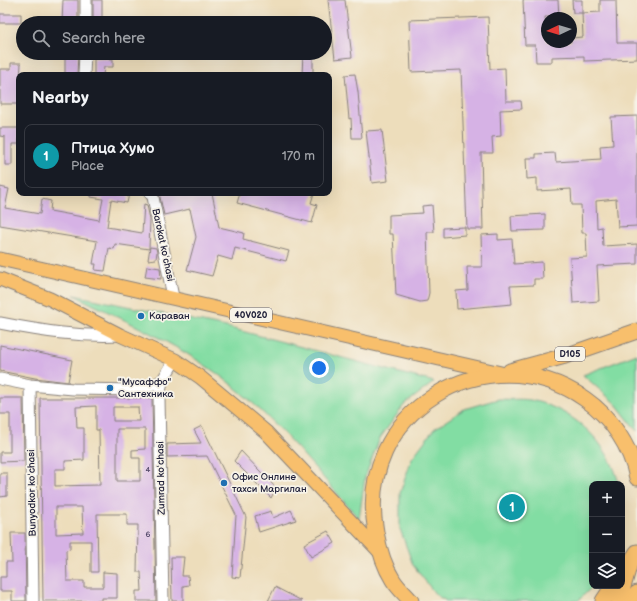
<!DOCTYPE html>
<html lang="en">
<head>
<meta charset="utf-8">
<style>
  :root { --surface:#171b24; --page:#242831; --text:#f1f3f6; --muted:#9ea1a6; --line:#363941; --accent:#1f6fb2 }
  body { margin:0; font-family:"Balsamiq Sans",sans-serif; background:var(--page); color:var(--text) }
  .controls { position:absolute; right:12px; bottom:12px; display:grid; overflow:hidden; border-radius:8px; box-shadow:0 4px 16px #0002 }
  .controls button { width:36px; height:36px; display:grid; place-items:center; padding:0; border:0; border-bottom:1px solid var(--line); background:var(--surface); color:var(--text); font:20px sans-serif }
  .compass { position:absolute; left:541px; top:12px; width:36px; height:36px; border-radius:50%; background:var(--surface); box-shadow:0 4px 16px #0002; rotate:266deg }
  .you { position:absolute; left:319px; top:368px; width:14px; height:14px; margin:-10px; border:3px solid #fff; border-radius:50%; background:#1a73e8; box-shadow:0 0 0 6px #1a73e833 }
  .badge { display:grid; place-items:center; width:26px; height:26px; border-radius:50%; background:var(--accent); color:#fff; font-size:13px; font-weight:700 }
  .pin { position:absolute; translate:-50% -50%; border:2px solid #fff; box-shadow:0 1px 4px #0006 }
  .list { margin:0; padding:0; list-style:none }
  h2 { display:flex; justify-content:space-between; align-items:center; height:52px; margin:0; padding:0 16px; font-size:17px }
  h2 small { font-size:13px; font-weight:400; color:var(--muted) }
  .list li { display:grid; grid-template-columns:26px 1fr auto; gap:12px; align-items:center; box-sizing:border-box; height:64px; margin:0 8px 8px; padding:0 8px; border:1px solid var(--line); border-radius:8px }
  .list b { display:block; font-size:15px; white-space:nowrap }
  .list p { margin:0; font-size:13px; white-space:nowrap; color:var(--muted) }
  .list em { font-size:13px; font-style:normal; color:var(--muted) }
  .icon { flex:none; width:22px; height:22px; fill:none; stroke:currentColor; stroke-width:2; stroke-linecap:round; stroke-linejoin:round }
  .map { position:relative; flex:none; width:637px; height:601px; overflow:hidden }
  .search { position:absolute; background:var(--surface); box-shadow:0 4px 16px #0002; left:16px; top:16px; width:316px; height:44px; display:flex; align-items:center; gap:10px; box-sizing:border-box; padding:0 14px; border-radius:22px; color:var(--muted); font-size:15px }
  .panel { position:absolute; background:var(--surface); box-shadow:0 4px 16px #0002; left:16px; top:72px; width:316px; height:124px; border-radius:8px }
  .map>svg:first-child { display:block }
  .green { fill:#82dda3; stroke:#52806f }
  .building { fill:#d6b2e5; fill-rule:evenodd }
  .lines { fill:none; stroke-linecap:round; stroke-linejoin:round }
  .minor-casing { stroke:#88807b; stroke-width:13 }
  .major-casing { stroke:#88807b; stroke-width:15 }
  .highway-casing { stroke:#88807b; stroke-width:17 }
  .minor { stroke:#fff; stroke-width:11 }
  .major { stroke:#f8bf6c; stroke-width:13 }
  .highway { stroke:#f8bf6c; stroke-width:15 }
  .poi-dot { fill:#1f6fb2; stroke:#f7f3e8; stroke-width:1.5 }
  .labels { text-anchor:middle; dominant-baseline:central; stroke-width:3.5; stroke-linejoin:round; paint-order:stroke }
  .number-label { font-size:8px; fill:#4f4666 }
  .shield { fill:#f7f3e8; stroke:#62616f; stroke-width:1 }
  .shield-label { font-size:9px; font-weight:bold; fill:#22223b }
  .street-label { font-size:10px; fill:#22223b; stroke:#f7f3e8 }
  .poi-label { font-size:10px; fill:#22223b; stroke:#f7f3e8; text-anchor:start }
</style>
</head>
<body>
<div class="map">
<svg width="637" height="601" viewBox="0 0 637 601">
  <rect width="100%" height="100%" fill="#f7f3e8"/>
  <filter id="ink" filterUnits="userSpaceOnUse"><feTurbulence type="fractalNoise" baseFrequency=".025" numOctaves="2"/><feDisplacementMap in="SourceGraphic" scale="8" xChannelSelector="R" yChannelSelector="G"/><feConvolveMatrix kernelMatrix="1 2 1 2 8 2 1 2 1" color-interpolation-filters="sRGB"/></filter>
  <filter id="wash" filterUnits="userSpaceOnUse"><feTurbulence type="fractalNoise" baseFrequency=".012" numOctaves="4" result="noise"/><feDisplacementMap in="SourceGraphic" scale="16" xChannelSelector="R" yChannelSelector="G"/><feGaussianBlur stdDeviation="0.9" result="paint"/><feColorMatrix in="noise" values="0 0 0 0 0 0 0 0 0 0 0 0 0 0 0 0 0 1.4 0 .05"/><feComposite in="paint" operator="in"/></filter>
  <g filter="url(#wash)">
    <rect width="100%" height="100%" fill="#edddbb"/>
    <path class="green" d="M74 295 226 327 434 382 404 405 380 438 365 477 359 519C319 473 280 424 232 385 185 347 127 322 74 295Z
      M637 354V431L616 404 583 375Z
      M498 399C510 400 524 398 535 401 576 412 609 443 619 484H592L593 586 578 601H446L436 595 413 565 400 529V493L412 458 434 429 464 409Z"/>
    <g id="blocks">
      <path class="building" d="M63 0H78V23H62Z
        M93 0H102V23H93Z
        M328 0H345L352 57 335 59Z
        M523 0H558L559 17H545L547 42H571V38L583 37 582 13 600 12V0H616L617 43H637V59L584 61V56L552 57V62H536L535 45H525Z
        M572 0H582V13H573Z
        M0 14H21V23H0Z
        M488 17 490 69 505 68 506 101H521L522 109 500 110 501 136 492 137 493 153H481L483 229H467L461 70 411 72 409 20Z
        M65 53H78L77 75H65Z
        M303 53H313V75H302Z
        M94 59H113V67H104L103 75H94Z
        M11 63H21L19 104H0V69H11Z
        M355 74 358 92 362 138H352L351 118 349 119 345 75Z
        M637 116V226L618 227 616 199 596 201 597 228 602 227 603 246 637 244V264L597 266 599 301 573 303 570 258 587 257 586 233H582L581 205H572L571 189 537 191V178L527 179 526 158H536V154L555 153 556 162 601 159 600 146 613 145 611 117Z
        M0 128H19V144H12V165H5V137L0 136Z
        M382 130 388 181 372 183 366 131Z
        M0 187 9 189 5 208 40 214 42 199 51 201 50 211 99 220 103 199 91 197V193L129 194 127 203 111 200 107 227 142 233 144 204 147 205 150 220 149 249 115 244 114 249 109 248 105 271 95 270 96 264H93L97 241 0 225Z
        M159 193H212L219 227 244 233 243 239 289 251 286 261 235 248 232 260 218 256 212 276 187 270 196 237 190 209 164 215Z
        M240 193H314L311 203 317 205 312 223 237 203Z
        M432 205 434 232H427L429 293 427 301 420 302 396 295 393 234H389V215L423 213 422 206Z
        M545 214V230L512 231 511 216Z
        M465 227V235L443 237V228Z
        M498 234V240L512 239 514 264 542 262 543 279H534V285L510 286 512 304 457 309 456 291 468 290 467 267H482L481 235Z
        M150 247 156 248 157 252 156 259 148 260Z
        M147 266 160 268 161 279 145 277Z
        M0 345 72 360 68 382 35 378 0 371Z
        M0 398H23L24 461 0 462V452H10V414H0Z
        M40 398H152L156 601H136V591H142L141 572H137L138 525H127V514H97L98 572H91V541H70V549L66 550 67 581H84V587H103V572L117 573V598H101V601H43ZM96 406V430H99L100 485 55 486V469H65V461L84 460V428H77L76 407ZM113 407H138L139 421H113ZM117 429H145V449L132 450V458H140V481H117ZM56 507H82L83 533 56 534Z
        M202 426 246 517 240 578 232 577 236 515 207 456 167 457V444L201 443 194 430Z
        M241 451 276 488 271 498 234 461Z
        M0 473H7V496L0 497Z
        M291 510 296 520 259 532 255 516 271 511 273 518Z
        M328 531 335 543 311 557 304 544Z
        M11 533H25L26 601H12V591H0V577H6V562H12Z
        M171 557H184L182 576H188L189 585 183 586V601H172Z
        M275 587 302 601H268Z"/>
    </g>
  </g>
  <g filter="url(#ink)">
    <use href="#blocks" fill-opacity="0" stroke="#88807b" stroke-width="1"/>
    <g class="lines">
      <defs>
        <path id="minor" d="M86 23V0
          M84 75 85 53
          M150 193 153 197 173 297
          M0 323C41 331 78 337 120 335
          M0 379 30 385 73 389 141 390 162 381
          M30 385 33 601
          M163 601 159 398 162 381 175 360"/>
        <path id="major" d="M0 259 501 373
          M0 279 50 299 120 335 175 360 200 377 266 432 379 551"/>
        <path id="highway" d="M510 371 565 356 637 331
          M411 601C405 594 398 588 393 580 384 566 379 549 376 532 353 413 486 331 585 399 611 417 631 447 637 478
          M603 601 613 586
          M619 601 630 563 637 552
          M632 601 637 593"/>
      </defs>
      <use href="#minor" class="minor-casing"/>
      <use href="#major" class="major-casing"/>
      <use href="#highway" class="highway-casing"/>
      <use href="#minor" class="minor"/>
      <use href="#major" class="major"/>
      <use href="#highway" class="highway"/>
    </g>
  </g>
  <g class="poi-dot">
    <circle cx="141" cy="316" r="4"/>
    <circle cx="110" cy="388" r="4"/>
    <circle cx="224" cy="483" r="4"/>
  </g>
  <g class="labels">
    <g class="number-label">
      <text x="148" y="469">4</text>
      <text x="148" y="534">6</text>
    </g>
    <g class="shield">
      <rect x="230" y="308" width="42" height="14" rx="3"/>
      <rect x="555" y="347" width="30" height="14" rx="3"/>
    </g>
    <g class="shield-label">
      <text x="251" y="315">40V020</text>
      <text x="570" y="354">D105</text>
    </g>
    <g class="street-label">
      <text transform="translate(163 245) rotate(78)">Barokat koʻchasi</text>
      <text transform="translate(161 478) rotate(-91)">Zumrad koʻchasi</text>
      <text transform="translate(32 493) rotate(-91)">Bunyodkor koʻchasi</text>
    </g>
    <g class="poi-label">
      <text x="149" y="316">Караван</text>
      <text x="118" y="382">"Мусаффо"<tspan x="118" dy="12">Сантехника</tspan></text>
      <text x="232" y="477">Офис Онлине<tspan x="232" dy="12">тахси Маргилан</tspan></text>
    </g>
  </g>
</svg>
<div class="controls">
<button>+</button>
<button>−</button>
<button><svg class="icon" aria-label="layers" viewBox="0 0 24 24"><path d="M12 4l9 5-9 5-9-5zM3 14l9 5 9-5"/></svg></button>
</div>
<svg class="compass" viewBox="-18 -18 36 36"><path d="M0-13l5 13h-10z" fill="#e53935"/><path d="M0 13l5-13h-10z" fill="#9ea1a6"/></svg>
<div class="you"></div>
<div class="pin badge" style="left:512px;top:507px;background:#0f9aa8">1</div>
<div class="search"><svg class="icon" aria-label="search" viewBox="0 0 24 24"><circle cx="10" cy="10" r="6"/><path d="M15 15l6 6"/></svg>Search here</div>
<section class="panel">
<h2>Nearby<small></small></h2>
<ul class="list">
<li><span class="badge" style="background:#0f9aa8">1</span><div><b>Птица Хумо</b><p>Place</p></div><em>170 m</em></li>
</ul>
</section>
</div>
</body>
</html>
